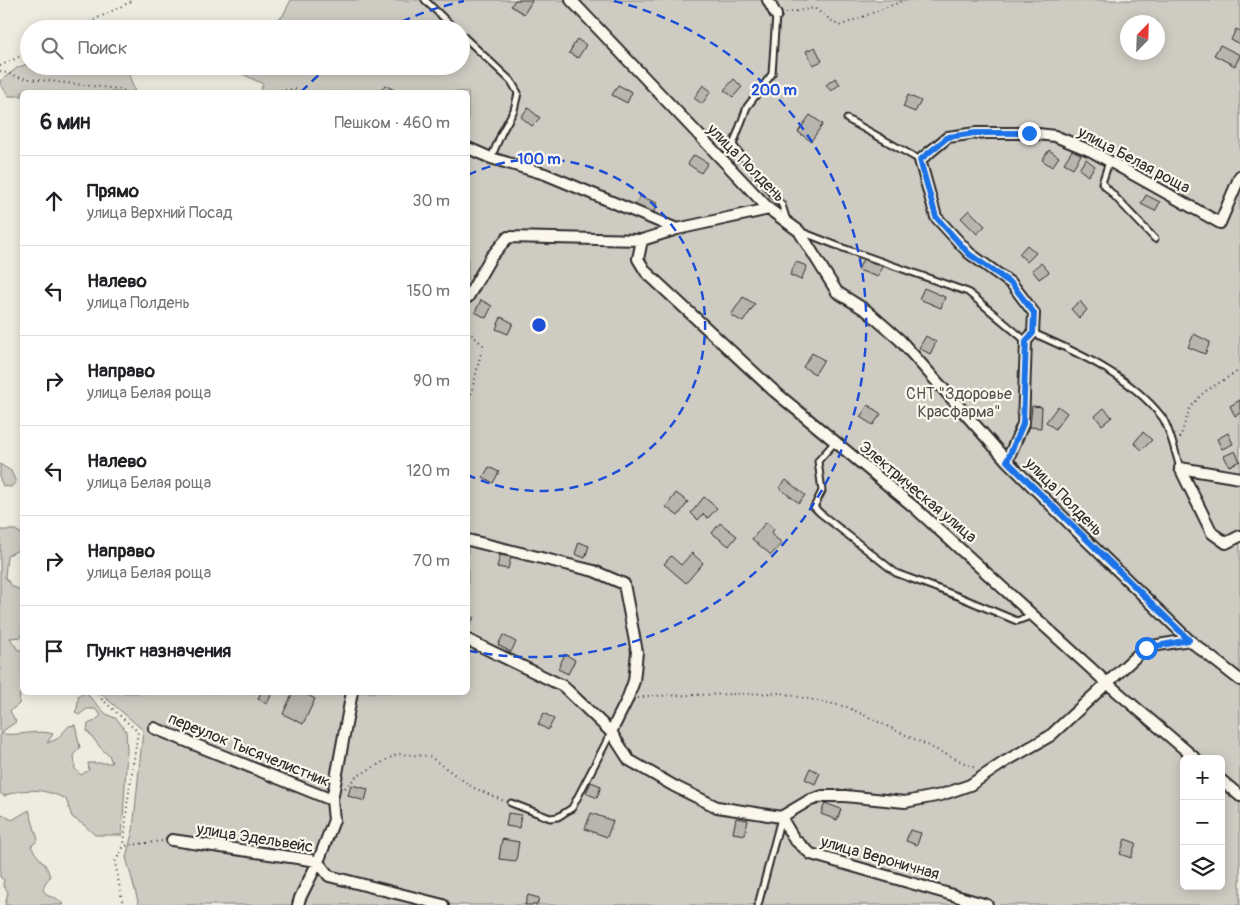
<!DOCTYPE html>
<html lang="ru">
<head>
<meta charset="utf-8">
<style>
  :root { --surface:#fff; --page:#f2f2f2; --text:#202124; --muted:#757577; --line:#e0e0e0 }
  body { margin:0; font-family:Pangolin,sans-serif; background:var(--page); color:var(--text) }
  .controls { position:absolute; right:15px; bottom:15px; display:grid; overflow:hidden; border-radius:8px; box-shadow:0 2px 12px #0003 }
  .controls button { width:45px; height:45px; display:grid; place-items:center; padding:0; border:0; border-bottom:1px solid var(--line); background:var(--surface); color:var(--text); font:25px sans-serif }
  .compass { position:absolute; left:1120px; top:15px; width:45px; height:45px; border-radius:50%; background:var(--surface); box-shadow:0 2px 12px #0003; rotate:23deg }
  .stop { position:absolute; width:15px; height:15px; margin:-11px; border:4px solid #1a73e8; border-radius:50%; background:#fff }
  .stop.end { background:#1a73e8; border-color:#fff; box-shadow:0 1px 5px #0008 }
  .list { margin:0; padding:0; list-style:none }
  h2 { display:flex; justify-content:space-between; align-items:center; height:65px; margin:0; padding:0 20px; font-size:21px }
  h2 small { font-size:16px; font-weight:400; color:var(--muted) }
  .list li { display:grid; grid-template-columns:32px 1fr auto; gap:15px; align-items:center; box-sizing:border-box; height:90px; padding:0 20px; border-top:1px solid var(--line) }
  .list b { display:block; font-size:19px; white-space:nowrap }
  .list p { margin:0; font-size:16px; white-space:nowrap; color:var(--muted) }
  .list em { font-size:16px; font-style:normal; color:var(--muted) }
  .icon { flex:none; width:28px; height:28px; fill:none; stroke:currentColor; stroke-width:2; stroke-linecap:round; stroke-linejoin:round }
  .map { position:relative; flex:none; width:1240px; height:905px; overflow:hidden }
  .search { position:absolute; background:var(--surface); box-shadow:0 2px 12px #0003; left:20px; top:20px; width:450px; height:55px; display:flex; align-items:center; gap:12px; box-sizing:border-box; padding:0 18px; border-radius:28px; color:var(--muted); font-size:19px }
  .panel { position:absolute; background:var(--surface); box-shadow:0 2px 12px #0003; left:20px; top:90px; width:450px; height:605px; border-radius:8px }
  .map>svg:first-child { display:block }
  .green { fill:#cecbc2; stroke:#7c7b76; fill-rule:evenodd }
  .building { fill:#b8b5ae; stroke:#2b2b2b }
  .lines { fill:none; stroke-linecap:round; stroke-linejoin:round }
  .service-casing { stroke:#2b2b2b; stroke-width:9 }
  .minor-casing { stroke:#2b2b2b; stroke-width:14 }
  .path { stroke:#2b2b2b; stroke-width:2; stroke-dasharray:1 4; stroke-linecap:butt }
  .service { stroke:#fbf7ec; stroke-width:5 }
  .minor { stroke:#fbf7ec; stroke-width:10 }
  .route { stroke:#1a73e8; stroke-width:6 }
  .ring { fill:none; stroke:#1d4ed8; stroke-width:2.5; stroke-dasharray:9 6 }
  .labels { text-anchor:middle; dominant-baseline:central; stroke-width:4.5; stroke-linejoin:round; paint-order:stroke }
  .street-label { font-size:16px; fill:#2b2b2b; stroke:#fbf7ec }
  .park-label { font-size:16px; fill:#545351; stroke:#fbf7ec }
  .centre { fill:#1d4ed8; stroke:#fbf7ec; stroke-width:2.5 }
  .ring-label { font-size:15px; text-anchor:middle; font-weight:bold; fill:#1d4ed8; stroke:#fbf7ec; stroke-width:4.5; stroke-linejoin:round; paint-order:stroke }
</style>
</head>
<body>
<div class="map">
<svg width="1240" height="905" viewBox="0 0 1240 905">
  <rect width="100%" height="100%" fill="#eeebe0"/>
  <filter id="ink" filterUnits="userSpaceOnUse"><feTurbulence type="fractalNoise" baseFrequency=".02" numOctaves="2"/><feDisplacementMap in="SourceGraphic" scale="10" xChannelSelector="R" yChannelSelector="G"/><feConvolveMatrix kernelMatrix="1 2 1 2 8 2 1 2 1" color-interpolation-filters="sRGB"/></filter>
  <g filter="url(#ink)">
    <path class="green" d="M291 0H1240V905H139L126 857 133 830 143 730 100 693 468 692V92H260L263 84 226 66H461V29H258L282 17ZM1128 22H1158V52H1128ZM1184 759H1221V886H1184Z
      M29 63V66H126L135 92H22V96H9L0 84V81L17 68Z
      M0 464 11 471 16 482 11 487 3 486 0 479Z
      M0 530H15L22 534V548L7 556 5 577 12 586 22 591V637L10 638 18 650H22V692L20 693 19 704 10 711 16 722 4 730 2 734C20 736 39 729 53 734L47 743 57 739 69 726 75 725 80 748 74 754 75 769 81 775 89 770 88 763H112L109 755C100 750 95 739 87 731L88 724 95 721 101 715 95 709H87L79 715 75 712C79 707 77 701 79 695L86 693 106 714 117 719 126 731 127 750 122 835H95L84 825 72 817 66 799C45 789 25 787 4 796L0 793Z
      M29 810 38 840 31 846C38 860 47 862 50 877L45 883 43 890 48 896 56 898 64 905H5L8 892 3 885 4 880 0 877V815L5 816 12 820Z"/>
    <path class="building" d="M515 0H531L532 1 524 14 511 6Z
      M1236 29 1240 31V44L1231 40Z
      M577 39 586 45 578 58 569 53Z
      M1220 45 1240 55 1235 66 1214 55Z
      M815 47 822 61 813 65 806 51Z
      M835 78 840 84 831 91 826 85Z
      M734 79 742 87 733 97 724 90Z
      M385 85 396 91 395 92H380Z
      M618 85 632 92 627 103 612 95Z
      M703 85 711 91 702 104 694 98Z
      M908 95 921 101 915 112 903 107Z
      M528 108 540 118 532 126 521 117Z
      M810 115 823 124 811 141 798 132Z
      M1073 149 1081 155 1073 168 1064 163Z
      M1049 150 1059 157 1052 167 1042 160Z
      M694 155 708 163 701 173 688 164Z
      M1086 159 1095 166 1088 176 1079 169Z
      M1146 195 1160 202 1155 211 1141 204Z
      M640 196 657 203 653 214 635 206Z
      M969 210 985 226 977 234 961 218Z
      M1027 245 1036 253 1027 262 1019 254Z
      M863 259 882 266 878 277 858 270Z
      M796 262 807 266 801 280 790 275Z
      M1041 263 1049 272 1039 279 1032 270Z
      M924 288 945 297 941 308 919 299Z
      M743 297 755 304 743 322 731 315Z
      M481 300 492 306 486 318 475 312Z
      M1080 301 1087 310 1079 318 1071 309Z
      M501 317 513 323 508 334 496 329Z
      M1194 334 1210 342 1205 354 1188 347Z
      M926 336 936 342 930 354 919 348Z
      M812 353 824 360 815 374 803 367Z
      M1240 400V413L1235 416 1230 406Z
      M868 405 881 414 873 425 860 417Z
      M1032 406 1042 407 1041 428 1030 427Z
      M1058 406 1067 413 1055 429 1046 422Z
      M1104 408 1112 417 1102 425 1095 416Z
      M1143 432 1152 440 1142 450 1134 443Z
      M1228 433 1233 444 1222 449 1217 439Z
      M1235 451 1240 461 1229 466 1224 456Z
      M489 467 499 472 493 483 483 477Z
      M786 480 805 495 799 503 779 488Z
      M676 493 688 502 678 516 666 507Z
      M704 497 717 508 708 518 703 514 698 520 691 513Z
      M766 522 774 529 771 534 782 543 771 555 752 539Z
      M720 523 737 536 729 546 712 533Z
      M579 542 589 546 585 558 575 554Z
      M692 553 703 563 686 583 664 564 671 556 681 565Z
      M500 555 511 557 508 569 497 567Z
      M468 614 474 617 468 630Z
      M503 635 516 642 511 652 498 645Z
      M565 654 575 660 568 674 558 669Z
      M261 692 272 693 267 704 258 699Z
      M293 692H302L315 699 303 724 283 714Z
      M544 713 554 719 548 730 538 724Z
      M810 768 820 773 815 784 805 779Z
      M591 782 601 786 597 798 586 793Z
      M351 785 368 789 365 801 348 796Z
      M825 803 841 809 837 820 821 814Z
      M508 813 521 815 519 828 506 826Z
      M591 813 613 821 607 837 585 829Z
      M736 818 748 820 745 835 733 833Z
      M910 830 921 833 917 845 906 841Z
      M502 839 519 842 516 861 499 859Z
      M1125 839 1136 843 1131 858 1120 854Z
      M528 895 539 898 537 905H525Z"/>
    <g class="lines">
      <defs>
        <path id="service" d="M425 0 455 29
          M776 15 772 74 747 107 733 145 782 205 787 221
          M461 34 511 81 518 93 514 110 502 132 491 158
          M847 119 920 160
          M1109 162 1102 183 1155 239
          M802 232 843 248 968 292 1026 341
          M1033 333C1079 353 1130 376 1162 417 1169 426 1176 455 1180 468
          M835 442 818 461 822 491 814 507 820 513 896 573 960 597 1017 621 1033 615
          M511 803 550 818 558 817 572 808 611 733
          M758 905 781 818"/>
        <path id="minor" d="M571 0 769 209 799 231 837 292 867 311 900 340 1007 461 1077 531 1189 640 1240 680
          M768 0 776 15
          M468 148 491 158 545 174 677 229 769 209
          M642 240 638 259 646 272 774 391 914 507 1107 683 1196 759
          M468 297 491 257 508 237 642 240 677 229
          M1007 461 1023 424 1026 341 1033 333 1034 313 1012 284 969 253 936 217 920 160 948 137 976 133H1029L1055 136 1091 151 1220 223 1240 176
          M1180 468 1212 533 1226 543 1240 536
          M1180 468 1240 478
          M468 540 594 571 624 584 637 652 634 681 627 700 611 732
          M468 640 563 686 611 732 629 760 674 786 717 807 781 817 808 801 823 796H845L905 802 941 795 970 785 1006 761 1050 736 1146 647 1189 640
          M154 728 332 800
          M1221 780 1240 796
          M781 817 794 839 811 854 987 905
          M172 840 311 860 318 862 329 876 443 905
          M298 905 300 898 318 862 334 820 332 800 352 692"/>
      </defs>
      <use href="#service" class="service-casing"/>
      <use href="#minor" class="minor-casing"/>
      <path class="path" d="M786 13 814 8 839 26 905 0
        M76 29 134 0
        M0 66 29 52
        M0 71 22 78 119 89 128 92
        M265 92 294 89 304 92
        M468 331 483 345 471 394 468 399
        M1180 438 1190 408 1204 392 1240 370
        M94 692 138 732 127 805 124 846
        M638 698 648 696 780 693 847 707 975 768
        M345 788 356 777 397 754 429 756 472 787 504 801
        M125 905 122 900 115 862 124 846 162 841"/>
      <use href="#service" class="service"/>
      <use href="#minor" class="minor"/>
    </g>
  </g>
  <g class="lines" filter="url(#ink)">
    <path class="route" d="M1029 133H976L948 137 920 160 936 217 969 254 1012 284 1034 313 1033 333 1026 341 1023 424 1007 461 1189 640 1146 648"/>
  </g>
  <g class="ring">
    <path d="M468 175A166 166 0 1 1 468 475"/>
    <path d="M301 92A333 333 0 0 1 327 68M388 28A333 333 0 0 1 464 1M614 1A333 333 0 0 1 470 651"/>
  </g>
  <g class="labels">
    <g class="street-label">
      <text transform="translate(1134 160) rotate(28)">улица Белая роща</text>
      <text transform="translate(746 163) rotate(45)">улица Полдень</text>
      <text transform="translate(918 492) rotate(40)">Электрическая улица</text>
      <text transform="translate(1064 497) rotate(45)">улица Полдень</text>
      <text transform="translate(249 750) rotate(22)">переулок Тысячелистник</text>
      <text transform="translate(255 838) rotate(9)">улица Эдельвейс</text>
      <text transform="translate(880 858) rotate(16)">улица Вероничная</text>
    </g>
    <g class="park-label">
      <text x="959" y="394">СНТ "Здоровье<tspan x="959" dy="18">Красфарма"</tspan></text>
    </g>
  </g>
  <circle cx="539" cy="325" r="8" class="centre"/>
  <g class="ring-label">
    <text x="774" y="95">200 m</text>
    <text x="539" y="164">100 m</text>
  </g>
</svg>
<div class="controls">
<button>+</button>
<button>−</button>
<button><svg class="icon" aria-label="layers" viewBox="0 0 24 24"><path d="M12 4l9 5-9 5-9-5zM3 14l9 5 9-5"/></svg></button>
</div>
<svg class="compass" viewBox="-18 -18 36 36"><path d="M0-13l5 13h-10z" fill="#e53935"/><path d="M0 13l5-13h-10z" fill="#757577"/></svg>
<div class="stop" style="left:1146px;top:648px"></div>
<div class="stop end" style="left:1029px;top:133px"></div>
<div class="search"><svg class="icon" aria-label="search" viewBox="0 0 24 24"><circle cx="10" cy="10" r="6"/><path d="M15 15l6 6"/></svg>Поиск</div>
<section class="panel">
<h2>6 мин<small>Пешком · 460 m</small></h2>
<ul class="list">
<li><svg class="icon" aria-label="ahead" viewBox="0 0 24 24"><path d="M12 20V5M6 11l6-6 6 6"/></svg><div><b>Прямо</b><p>улица Верхний Посад</p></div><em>30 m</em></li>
<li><svg class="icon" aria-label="left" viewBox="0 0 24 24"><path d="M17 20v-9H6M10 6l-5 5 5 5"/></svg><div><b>Налево</b><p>улица Полдень</p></div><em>150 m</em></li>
<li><svg class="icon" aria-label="right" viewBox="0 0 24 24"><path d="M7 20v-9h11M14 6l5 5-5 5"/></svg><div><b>Направо</b><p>улица Белая роща</p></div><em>90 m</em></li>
<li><svg class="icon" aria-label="left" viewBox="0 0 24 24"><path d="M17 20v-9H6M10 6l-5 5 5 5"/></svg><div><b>Налево</b><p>улица Белая роща</p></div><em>120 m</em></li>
<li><svg class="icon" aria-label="right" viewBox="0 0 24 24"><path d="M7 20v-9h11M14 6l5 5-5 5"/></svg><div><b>Направо</b><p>улица Белая роща</p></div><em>70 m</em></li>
<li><svg class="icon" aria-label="arrive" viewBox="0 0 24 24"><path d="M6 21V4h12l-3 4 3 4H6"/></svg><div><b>Пункт назначения</b></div></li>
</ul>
</section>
</div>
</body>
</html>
